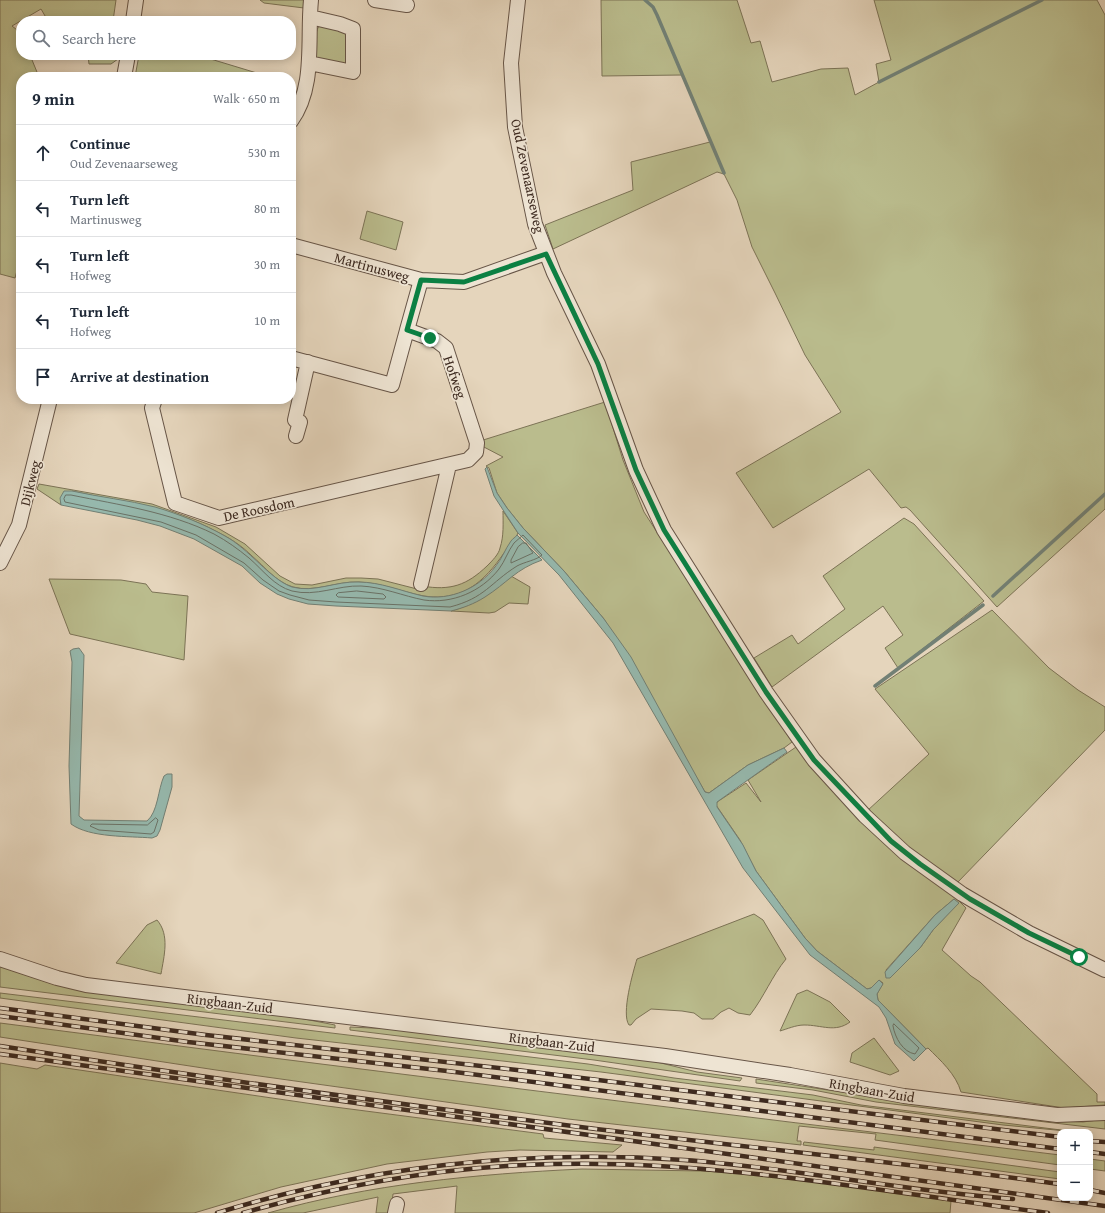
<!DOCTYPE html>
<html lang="en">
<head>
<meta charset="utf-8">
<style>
  :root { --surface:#fff; --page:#f2f2f3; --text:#1f2937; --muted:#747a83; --line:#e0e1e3 }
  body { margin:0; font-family:"Gentium Book Plus",serif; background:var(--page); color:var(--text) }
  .controls { position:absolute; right:12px; bottom:12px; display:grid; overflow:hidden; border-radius:8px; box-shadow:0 2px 10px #0003 }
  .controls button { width:36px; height:36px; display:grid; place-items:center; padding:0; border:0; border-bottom:1px solid var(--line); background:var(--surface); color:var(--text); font:20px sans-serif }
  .stop { position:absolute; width:12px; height:12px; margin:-9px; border:3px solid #0b8043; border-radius:50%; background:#fff }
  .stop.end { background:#0b8043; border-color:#fff; box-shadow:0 1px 4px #0008 }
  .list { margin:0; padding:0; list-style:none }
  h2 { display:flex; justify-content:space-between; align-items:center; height:52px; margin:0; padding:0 16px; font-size:17px }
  h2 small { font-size:13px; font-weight:400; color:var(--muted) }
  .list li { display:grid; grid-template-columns:26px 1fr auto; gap:12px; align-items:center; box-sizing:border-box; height:56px; padding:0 16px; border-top:1px solid var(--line) }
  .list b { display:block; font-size:15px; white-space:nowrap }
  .list p { margin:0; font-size:13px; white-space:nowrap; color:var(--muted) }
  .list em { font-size:13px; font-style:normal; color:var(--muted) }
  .icon { flex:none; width:22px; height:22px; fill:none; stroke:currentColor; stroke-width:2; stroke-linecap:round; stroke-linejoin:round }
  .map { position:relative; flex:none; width:1105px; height:1213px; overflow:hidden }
  .search { position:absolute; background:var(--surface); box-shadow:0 2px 10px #0003; left:16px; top:16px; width:280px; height:44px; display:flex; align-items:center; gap:10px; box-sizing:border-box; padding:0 14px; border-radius:16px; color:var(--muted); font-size:15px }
  .panel { position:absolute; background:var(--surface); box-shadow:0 2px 10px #0003; left:16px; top:72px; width:280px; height:332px; border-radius:16px }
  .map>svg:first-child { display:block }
  .green { fill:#babc8d; stroke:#7c7356; fill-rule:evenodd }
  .water { fill:#96b9ae; stroke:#728075 }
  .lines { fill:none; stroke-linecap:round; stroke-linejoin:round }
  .shore { stroke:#6a7267; stroke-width:1 }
  .stream { stroke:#728075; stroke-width:3.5 }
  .minor-casing { stroke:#675547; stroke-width:16 }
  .minor { stroke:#eee4d3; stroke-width:14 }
  .rail-casing { stroke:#3d2a20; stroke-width:4.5 }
  .rail { stroke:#eee4d3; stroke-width:3; stroke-dasharray:9; stroke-linecap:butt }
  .route { stroke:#0b8043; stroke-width:5 }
  .labels { text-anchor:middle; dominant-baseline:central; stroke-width:3.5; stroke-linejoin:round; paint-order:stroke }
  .street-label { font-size:14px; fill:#3d2a20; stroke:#eee4d3 }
</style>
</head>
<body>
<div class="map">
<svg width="1105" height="1213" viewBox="0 0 1105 1213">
  <rect width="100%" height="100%" fill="#e5d5bc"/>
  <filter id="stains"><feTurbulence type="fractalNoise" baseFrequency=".005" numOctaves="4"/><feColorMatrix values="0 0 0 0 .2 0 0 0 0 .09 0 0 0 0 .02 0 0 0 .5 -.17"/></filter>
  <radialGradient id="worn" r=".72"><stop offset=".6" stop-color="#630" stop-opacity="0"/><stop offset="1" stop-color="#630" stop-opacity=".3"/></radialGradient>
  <path class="green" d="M0 0H116L113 21H48L41 9 12 26 21 33V55H30L39 77H21V255L15 278 0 274Z
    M260 0H305L304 8 264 3Z
    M601 0H737L751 43 760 41 772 82 821 69 848 68 855 95 879 82 876 64 891 60 874 0H1097L1105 15V509L997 607 910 510 906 507 901 508 869 469 773 528 736 473 841 412 805 355 775 293 752 247 737 200 724 174 717 172 553 249 545 225 633 190 631 162 710 142 682 75 602 76Z
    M319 26 348 31 349 60 345 64 320 60 316 57C314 48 314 34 319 26Z
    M88 55H119L118 59 111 64H89Z
    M139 55 204 57 270 77H135Z
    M367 211 403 222 396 250 360 239Z
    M605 402 623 460 644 512 792 742 784 748 748 765 709 793 705 792 604 619 564 571 523 528 507 508 497 493 489 468 486 466 503 457 482 446 480 441Z
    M39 484 152 504 216 527 245 544 280 576 295 584 312 585 346 578H361L378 579 421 590 422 586C451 591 467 585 487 566 492 561 499 554 500 548 504 536 503 523 503 511L518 533C515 541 509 547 504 553 484 582 462 602 424 596 402 592 382 583 359 582 337 581 315 593 293 587 276 582 265 567 252 556 242 546 230 538 217 532 172 507 121 502 72 491L60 503 61 505 37 489Z
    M904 518 914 524 984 601 898 668 885 648 903 635 883 606 772 687 754 658 792 635 798 644 845 609 823 576Z
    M511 576 530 587 528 604 509 603 495 612 489 613 451 611C476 604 492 592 511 576Z
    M49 579 121 580 146 584 152 592 188 596 184 660 70 634Z
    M992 610 1049 668 1078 690 1105 707V730L957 883 922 860 867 811 929 754 875 689Z
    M796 747 812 767 903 859 953 895 966 908 942 950 971 976 980 982 1097 1094V1102H1105V1105L1064 1108 961 1092C956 1074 940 1060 928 1048L926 1049 878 1000 877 994 883 983 879 980 871 988 867 989 817 951 805 938 756 871 740 840 716 805 717 802 746 783 761 802 748 780ZM954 899 958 903 933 930 920 948 890 978 886 970 935 915Z
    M754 914 763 920 786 959C772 976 764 997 750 1015L738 1013 729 1008 721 1012 713 1019H702L694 1013 682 1011 651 1009 636 1019 631 1025H629C621 1014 633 972 637 959Z
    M157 920C170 935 164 956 161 974L116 963 147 925Z
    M0 966 53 984 80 990 294 1017 335 1025V1028L0 987Z
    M807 990 830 1002 850 1022C835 1033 822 1025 804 1025 796 1025 787 1029 780 1031L797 994Z
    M0 993 588 1064 674 1078 813 1095 861 1105 1077 1132 1003 1125 601 1072 296 1038 0 998Z
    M0 1023C353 1069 707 1112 1060 1155V1165L875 1140 876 1134 799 1126 797 1141H801V1145L568 1119 216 1070 0 1037Z
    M350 1027 393 1029 653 1061 697 1072 742 1078 740 1081 594 1060 350 1030Z
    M874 1038 899 1071 890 1075 850 1062 852 1053Z
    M0 1063 37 1069 45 1065 327 1106 543 1134 544 1138 622 1145 613 1152 520 1150 487 1152 387 1164 281 1187 194 1213H0Z
    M756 1079 880 1098 1059 1121 1083 1122 1105 1119V1129L876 1102 813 1090 756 1083Z
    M804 1142 874 1150V1147L1060 1172V1179L803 1145Z
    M1090 1159 1105 1161V1171L1090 1169Z
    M582 1169 702 1171 791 1176 951 1201 950 1213H455L457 1186 393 1194 391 1213H376L378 1197 303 1213H268C370 1184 476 1174 582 1169Z"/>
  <path class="water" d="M487 467 497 493 507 508 523 528 564 571 604 619 631 657 705 792 709 793 748 765 784 748 787 752 717 802V807L743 845 756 871 805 938 817 951 867 989 871 988 879 980 883 984 877 994 878 1000 926 1049 914 1061 895 1044 886 1018 879 1007 810 955 743 868 613 643 559 575 518 533 494 496 485 469Z
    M64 491H72C99 497 128 500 155 507 179 514 204 524 225 536 248 548 271 580 292 587 314 593 336 581 358 582 381 582 401 591 423 596 450 601 479 588 495 567 502 559 505 549 511 541 513 538 515 538 517 535L542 560C516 569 507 583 485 597 474 604 463 608 451 611L336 606 308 604 289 599 277 594 260 583 242 566 194 539 160 526 137 520 61 505 60 498Z
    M79 648 84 655 79 816 84 820 147 821C158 812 158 789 164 776L167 774H172V787L160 830 157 836 152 838C129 836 90 838 71 824L69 766 72 662 70 651 73 649Z
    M954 899 959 903 933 930 920 948 890 978H886L885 972 935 915Z"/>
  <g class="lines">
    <path class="shore" d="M66 495H71C120 505 169 512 214 534 227 541 238 549 249 558 263 570 274 586 292 591 316 597 338 585 361 586 383 587 403 596 424 600 452 604 481 592 499 569 505 561 508 551 514 543 517 540 520 538 523 535L542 555C537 560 524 562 517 566 490 583 485 598 450 607L336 602 309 600 290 595 279 591 263 580 244 563 196 535 161 522 65 502 64 499Z
      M523 543H526L533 553 511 563V560L518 547Z
      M357 591 383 594 386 597 384 599 338 597 336 595 338 593Z
      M156 818 158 820 154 832 151 834 99 830 90 826 92 824 147 825Z
      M894 1024 919 1048 915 1054C903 1052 895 1038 893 1026Z"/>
    <path class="stream" d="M645 0 653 7 657 15 724 173
      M879 82 1042 0
      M993 596 1105 494
      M875 686 983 605"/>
    <defs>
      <path id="minor" d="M375 0 407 5
        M518 0 511 63 515 127 535 224 554 273 598 364 636 470 664 530 766 692 814 760 865 816 905 853 962 894 1029 933 1105 970
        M133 21 136 0
        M309 63 353 72V29L340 24 310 17
        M124 77 128 55
        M291 121C316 87 307 39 311 0
        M291 245 421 280 464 282 546 253
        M291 358 392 385 407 330
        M155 399 152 408 175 503 219 518 468 460 476 452 477 443 446 348 437 341 407 330 421 280
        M296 436 300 422 295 420 308 362
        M0 563 19 525 50 399
        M421 584 449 465
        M0 959 57 978 86 985 665 1056 790 1075 904 1096 1057 1115 1105 1113
        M395 1213 397 1204"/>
    </defs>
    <use href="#minor" class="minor-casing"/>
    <use href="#minor" class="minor"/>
    <defs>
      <path id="rail" d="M0 1008 206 1035 517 1070 1060 1137
        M0 1016 188 1042 447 1071 1060 1149
        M0 1046C198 1077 397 1104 596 1129 751 1148 906 1163 1060 1184
        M0 1054 1105 1206
        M1090 1141 1105 1142
        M1090 1152 1105 1154
        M1090 1190 1105 1193
        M217 1213C369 1166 525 1149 684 1160 794 1168 903 1191 1013 1199
        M243 1213C344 1184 447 1166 553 1164 718 1160 884 1192 1048 1213"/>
    </defs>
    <use href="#rail" class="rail-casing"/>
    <use href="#rail" class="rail"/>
  </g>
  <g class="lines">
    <path class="route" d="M430 338 407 330 421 280 464 282 546 254 598 364 636 470 664 530 766 692 814 760 891 841 920 864 970 899 1029 933 1079 957"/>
  </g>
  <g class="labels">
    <g class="street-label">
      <text transform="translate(528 176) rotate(78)">Oud Zevenaarseweg</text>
      <text transform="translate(372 267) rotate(15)">Martinusweg</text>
      <text transform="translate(455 377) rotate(71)">Hofweg</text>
      <text transform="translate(30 483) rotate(-76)">Dijkweg</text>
      <text transform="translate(259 509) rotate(-12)">De Roosdom</text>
      <text transform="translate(230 1003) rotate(7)">Ringbaan-Zuid</text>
      <text transform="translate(552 1042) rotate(7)">Ringbaan-Zuid</text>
      <text transform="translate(872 1090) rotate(10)">Ringbaan-Zuid</text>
    </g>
  </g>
  <rect width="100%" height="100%" filter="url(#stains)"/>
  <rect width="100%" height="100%" fill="url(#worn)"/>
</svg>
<div class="controls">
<button>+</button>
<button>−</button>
</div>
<div class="stop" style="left:1079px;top:957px"></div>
<div class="stop end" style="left:430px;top:338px"></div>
<div class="search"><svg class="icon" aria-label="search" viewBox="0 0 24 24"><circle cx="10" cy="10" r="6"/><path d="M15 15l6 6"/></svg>Search here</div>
<section class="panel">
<h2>9 min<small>Walk · 650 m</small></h2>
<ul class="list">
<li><svg class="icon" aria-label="ahead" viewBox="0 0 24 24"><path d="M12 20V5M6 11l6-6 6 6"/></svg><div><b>Continue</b><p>Oud Zevenaarseweg</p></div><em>530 m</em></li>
<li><svg class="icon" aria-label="left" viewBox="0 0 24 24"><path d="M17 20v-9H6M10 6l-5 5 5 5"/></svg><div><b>Turn left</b><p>Martinusweg</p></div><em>80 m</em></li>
<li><svg class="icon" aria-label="left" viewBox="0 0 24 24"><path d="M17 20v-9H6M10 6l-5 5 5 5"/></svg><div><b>Turn left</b><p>Hofweg</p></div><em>30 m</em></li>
<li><svg class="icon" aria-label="left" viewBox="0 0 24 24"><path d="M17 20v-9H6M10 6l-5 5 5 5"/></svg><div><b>Turn left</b><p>Hofweg</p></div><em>10 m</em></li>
<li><svg class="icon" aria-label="arrive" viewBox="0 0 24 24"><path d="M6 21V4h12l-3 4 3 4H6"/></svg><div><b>Arrive at destination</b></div></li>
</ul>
</section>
</div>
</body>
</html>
